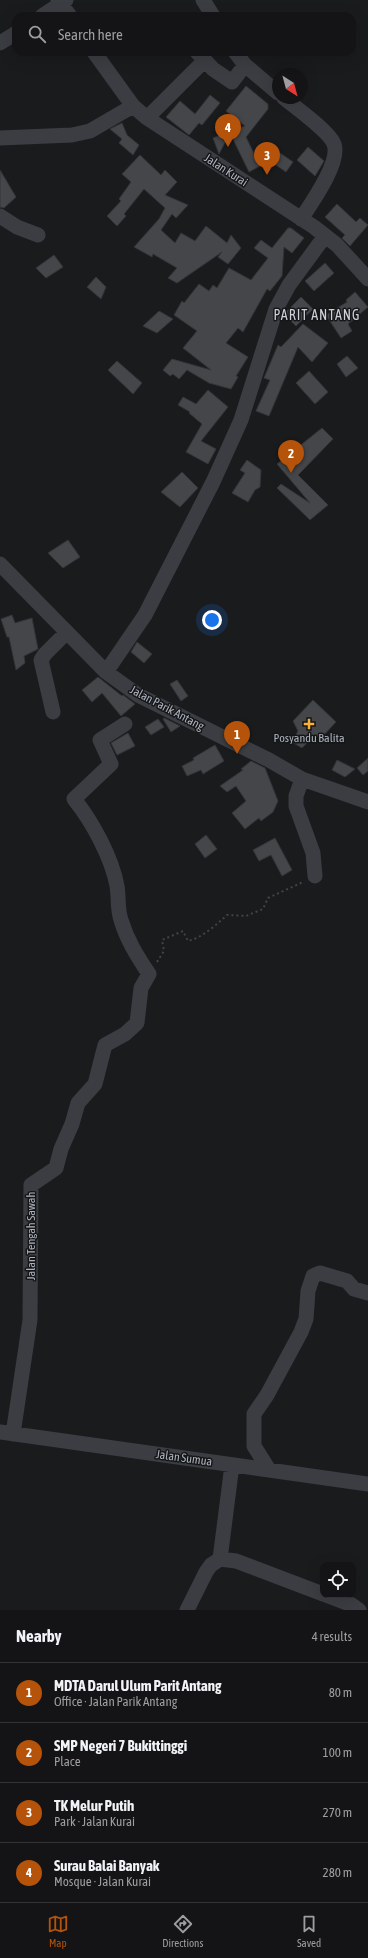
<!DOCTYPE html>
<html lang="en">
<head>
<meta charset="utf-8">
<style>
  :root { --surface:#141416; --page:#1d1d1f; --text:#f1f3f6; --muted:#9d9ea1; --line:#333335; --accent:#b45309 }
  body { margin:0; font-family:"Asap Condensed",sans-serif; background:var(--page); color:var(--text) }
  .controls { position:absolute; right:12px; bottom:12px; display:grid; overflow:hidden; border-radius:8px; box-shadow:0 4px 16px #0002 }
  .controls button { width:36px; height:36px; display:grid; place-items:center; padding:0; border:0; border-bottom:1px solid var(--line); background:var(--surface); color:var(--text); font:20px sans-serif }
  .compass { position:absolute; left:272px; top:68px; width:36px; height:36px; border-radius:50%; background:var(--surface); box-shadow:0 4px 16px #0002; rotate:144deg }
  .you { position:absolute; left:212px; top:620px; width:14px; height:14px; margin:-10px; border:3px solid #fff; border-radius:50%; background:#1a73e8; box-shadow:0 0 0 6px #1a73e833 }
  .badge { display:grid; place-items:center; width:26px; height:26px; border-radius:50%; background:var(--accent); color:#fff; font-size:13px; font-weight:700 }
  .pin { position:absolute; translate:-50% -33px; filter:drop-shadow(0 1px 2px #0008) }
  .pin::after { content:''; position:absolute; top:21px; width:14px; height:12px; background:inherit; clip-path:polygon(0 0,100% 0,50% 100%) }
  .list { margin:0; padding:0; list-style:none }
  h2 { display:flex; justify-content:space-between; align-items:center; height:52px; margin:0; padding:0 16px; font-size:17px }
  h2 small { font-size:13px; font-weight:400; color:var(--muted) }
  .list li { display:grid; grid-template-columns:26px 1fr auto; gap:12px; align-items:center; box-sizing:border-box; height:60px; padding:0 16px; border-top:1px solid var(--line) }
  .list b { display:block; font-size:15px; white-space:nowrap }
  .list p { margin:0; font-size:13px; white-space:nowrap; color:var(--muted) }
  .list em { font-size:13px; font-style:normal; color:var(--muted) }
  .icon { flex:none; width:22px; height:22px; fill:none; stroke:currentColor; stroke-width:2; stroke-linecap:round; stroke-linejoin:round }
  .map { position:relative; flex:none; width:368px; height:1610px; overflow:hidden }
  .search { position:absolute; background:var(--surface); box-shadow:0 4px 16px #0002; left:12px; right:12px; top:12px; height:44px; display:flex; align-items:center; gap:10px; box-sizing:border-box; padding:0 14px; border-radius:12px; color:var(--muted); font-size:15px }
  .sheet { height:292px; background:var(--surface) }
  nav { display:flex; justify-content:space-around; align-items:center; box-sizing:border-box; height:56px; border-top:1px solid var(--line); background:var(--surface); font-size:11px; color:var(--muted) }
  nav a { display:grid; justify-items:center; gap:2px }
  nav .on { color:var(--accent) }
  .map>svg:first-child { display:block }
  .building { fill:#44464a; stroke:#343539 }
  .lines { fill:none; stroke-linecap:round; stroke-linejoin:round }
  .path { stroke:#414449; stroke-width:2; stroke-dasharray:2 3; stroke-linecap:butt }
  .minor { stroke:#3b3d42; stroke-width:15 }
  .poi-dot { fill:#fbaf35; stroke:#151618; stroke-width:1.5 }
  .labels { text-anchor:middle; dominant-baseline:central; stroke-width:3; stroke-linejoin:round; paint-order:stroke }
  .street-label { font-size:12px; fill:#adb2bd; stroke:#151618 }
  .poi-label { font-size:12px; fill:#adb2bd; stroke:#151618 }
  .quarter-label { font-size:14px; letter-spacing:1px; fill:#ced1d9; stroke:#151618 }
</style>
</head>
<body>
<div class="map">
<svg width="368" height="1610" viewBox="0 0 368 1610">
  <rect width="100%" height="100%" fill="#1a1b1d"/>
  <path class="building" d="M246 86 268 104V109L246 137 260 166 249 172 230 133 219 154 213 138 245 126 226 111Z
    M210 95 220 103 202 125 199 123 189 135 166 117 180 101 195 114Z
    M122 123 127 135 139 145 133 155 119 143 122 139 110 129Z
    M308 147 324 161 315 176 297 160Z
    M273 148 293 162 286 172 266 158Z
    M140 155 161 175 165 170 177 182 165 195 188 205 176 218 172 214 161 230 175 243 181 233 195 241 206 226 227 243 231 235 241 248 228 264 218 257 222 252 177 283 168 278 177 268 153 254 152 257 134 247 159 219 165 208 144 189 124 214 126 216 117 226 107 216 121 201 119 199 131 182 122 174Z
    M0 170 16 197 4 208 0 207Z
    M337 204 356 222 360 218 368 225 350 246 342 238 345 235 325 217Z
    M288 228H291L304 238 292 253 284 247 282 276 270 291 267 289 243 332 238 328 226 343 248 357 236 376 238 377 231 389 209 383 187 370 179 379 173 374 170 376 163 370 172 359 211 370 183 348 197 331 174 315 182 301 184 303 199 284 209 291 213 285 217 288 229 268 251 280 268 258 254 248 261 240 272 248Z
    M54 255 63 267 46 278 36 268Z
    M325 263 334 273 314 291 305 281Z
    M96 277 106 287 101 299 87 287Z
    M355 292 368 307 348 324 352 331 341 338 326 315 347 302 346 300Z
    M301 297 313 309 296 326 284 314Z
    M159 311 173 319 157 333 143 326Z
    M303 324 328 343 312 362 298 347 269 416 256 411 270 380 264 378 278 345 281 347Z
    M347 356 358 368 346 377 337 364Z
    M117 361 142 383 133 394 108 370Z
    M309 371 328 392 315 404 296 383Z
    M208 390 228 407 201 441 216 449 208 464 186 452 202 424 189 413 190 412 178 405 183 397 196 404Z
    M322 428 333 439 298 475 328 505 310 520 277 488 281 484 310 503 277 464Z
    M247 460 261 470 260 487 255 490 248 502 232 493 245 473 240 470Z
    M182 472 198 488 180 507 161 492Z
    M68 540 80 557 63 568 48 553Z
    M12 615 15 623 32 618 38 649 24 656 25 663 16 670 9 637H7L1 619Z
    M137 642 152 654 144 663 131 652Z
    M98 677 122 696 123 695 135 704 121 716 102 693 92 702 82 690Z
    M177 680 188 696 181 701 170 684Z
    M313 700 336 722 320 739 315 734 302 748 292 742 298 731 293 721Z
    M164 718 180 726 171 732 163 719Z
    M158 719 164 727 151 735 145 727Z
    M128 733 135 746 117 755 111 743Z
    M215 745 224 761 203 774 201 770 187 776 182 766 194 760 193 758Z
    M368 758V771L363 775 357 768Z
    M337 760 355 769 345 777 332 770Z
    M251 761 265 768 278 801 273 812 261 821 259 818 245 829 232 813 246 801 236 786 227 792 220 786 243 770 241 769Z
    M206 835 217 849 205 858 195 844Z
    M275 838 292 870 282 876 271 855 259 861 253 850Z"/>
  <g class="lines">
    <path class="path" d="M157 962 164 951 162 940 183 931 188 941C203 937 215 926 227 915L246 916 263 909 268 898 303 882"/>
    <path class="minor" d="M58 0 70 16
      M203 0 213 16
      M42 16 66 0
      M0 43 16 33
      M94 52 133 106 147 118 314 227 337 245 368 279
      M197 52 213 69 232 82 245 65
      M235 52 245 65 278 93
      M284 98C296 108 329 131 334 144 341 162 311 204 301 219
      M147 118 204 61
      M0 138 72 135 90 131 133 106
      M0 216 17 227 38 235
      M0 564 106 672 138 695 269 760 302 779 368 802
      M106 672 145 615 213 482 241 420 276 309 289 285 325 236
      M53 712 41 660 45 654 67 632
      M302 779 296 796V806L313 853 315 876
      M0 1432 368 1484
      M13 1434 30 1320 31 1185 56 1168 61 1149 72 1124 78 1103 95 1084 105 1045 125 1034 137 1023 141 988 149 974C137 956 127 940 121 920 117 909 119 897 117 886 112 858 92 821 74 799L111 764 100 740 125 724
      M269 1470 254 1446V1414L267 1395 301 1332 306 1319 308 1291 313 1276 320 1273 347 1281 354 1289 368 1293
      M220 1559 232 1465
      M326 1595 352 1605 359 1610
      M187 1610 206 1572 211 1565 220 1559 236 1561 323 1594"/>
  </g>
  <path class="poi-dot" d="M307 718h4v4h4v4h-4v4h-4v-4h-4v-4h4z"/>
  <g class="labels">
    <g class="street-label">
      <text transform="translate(226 170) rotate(33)">Jalan Kurai</text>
      <text transform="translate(167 708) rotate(28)">Jalan Parik Antang</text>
      <text transform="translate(31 1236) rotate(-90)">Jalan Tengah Sawah</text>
      <text transform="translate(184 1458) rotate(8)">Jalan Sumua</text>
    </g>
    <g class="poi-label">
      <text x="309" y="738">Posyandu Balita</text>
    </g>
    <g class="quarter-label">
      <text x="317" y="315">PARIT ANTANG</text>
    </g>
  </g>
</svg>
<div class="controls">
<button><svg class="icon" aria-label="locate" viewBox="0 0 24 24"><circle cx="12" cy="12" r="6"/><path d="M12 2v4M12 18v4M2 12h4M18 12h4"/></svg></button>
</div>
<svg class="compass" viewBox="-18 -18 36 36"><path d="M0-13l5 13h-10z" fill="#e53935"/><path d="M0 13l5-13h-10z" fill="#9d9ea1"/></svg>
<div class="you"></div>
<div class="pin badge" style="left:237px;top:754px">1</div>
<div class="pin badge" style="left:291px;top:473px">2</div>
<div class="pin badge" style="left:267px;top:175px">3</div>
<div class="pin badge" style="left:228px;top:147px">4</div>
<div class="search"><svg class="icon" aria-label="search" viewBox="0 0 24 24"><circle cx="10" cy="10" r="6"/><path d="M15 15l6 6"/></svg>Search here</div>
</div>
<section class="sheet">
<h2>Nearby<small>4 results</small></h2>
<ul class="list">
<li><span class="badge">1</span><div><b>MDTA Darul Ulum Parit Antang</b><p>Office · Jalan Parik Antang</p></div><em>80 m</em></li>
<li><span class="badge">2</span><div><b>SMP Negeri 7 Bukittinggi</b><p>Place</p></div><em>100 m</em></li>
<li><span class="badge">3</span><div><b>TK Melur Putih</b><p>Park · Jalan Kurai</p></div><em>270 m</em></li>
<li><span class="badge">4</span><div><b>Surau Balai Banyak</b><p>Mosque · Jalan Kurai</p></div><em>280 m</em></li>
</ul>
</section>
<nav>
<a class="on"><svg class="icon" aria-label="map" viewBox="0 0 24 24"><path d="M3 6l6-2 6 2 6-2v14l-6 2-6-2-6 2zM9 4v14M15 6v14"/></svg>Map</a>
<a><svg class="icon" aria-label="directions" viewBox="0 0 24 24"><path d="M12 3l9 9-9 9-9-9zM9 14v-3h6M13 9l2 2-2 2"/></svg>Directions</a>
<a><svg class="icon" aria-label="saved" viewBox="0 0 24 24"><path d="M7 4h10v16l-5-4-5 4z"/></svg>Saved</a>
</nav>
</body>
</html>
